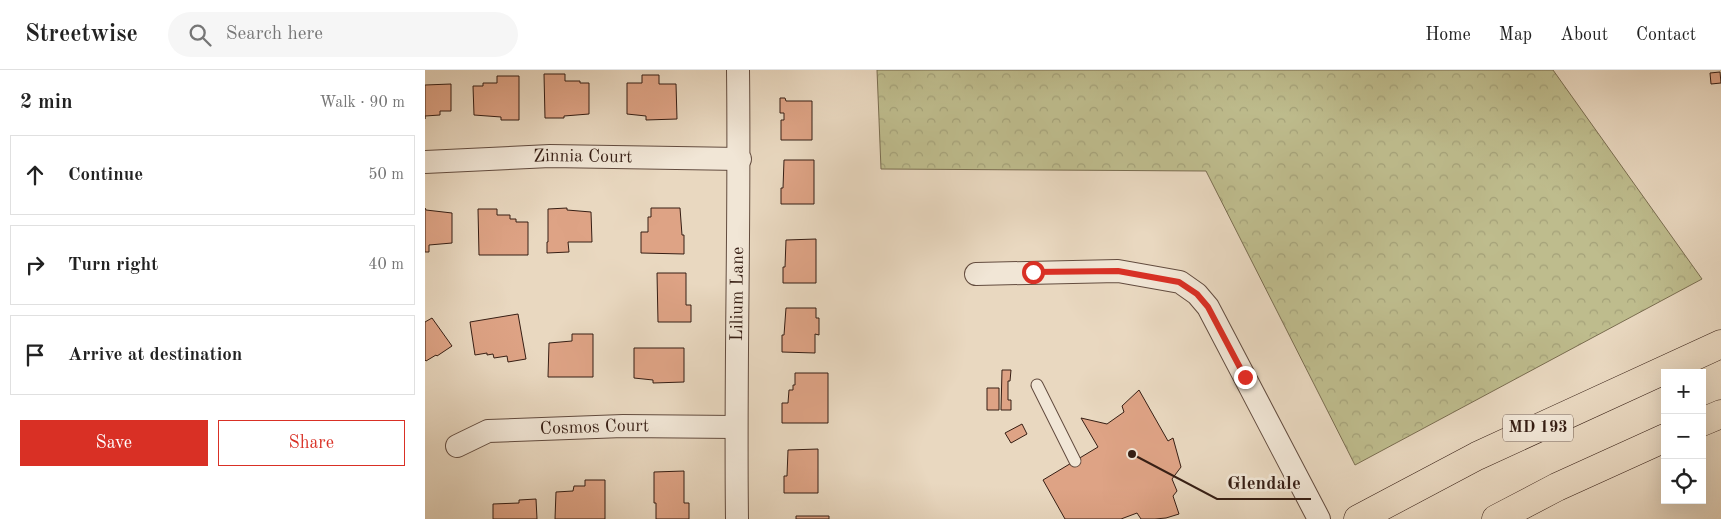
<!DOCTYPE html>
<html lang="en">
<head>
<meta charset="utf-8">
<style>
  :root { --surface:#fff; --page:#f6f6f6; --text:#222; --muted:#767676; --line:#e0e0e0; --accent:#d93025 }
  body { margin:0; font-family:"Old Standard TT",serif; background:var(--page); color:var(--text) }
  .controls { position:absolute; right:15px; bottom:15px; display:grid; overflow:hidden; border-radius:0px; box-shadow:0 5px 20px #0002 }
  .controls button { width:45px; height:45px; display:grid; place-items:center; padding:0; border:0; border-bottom:1px solid var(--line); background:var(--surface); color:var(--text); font:25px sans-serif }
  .stop { position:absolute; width:15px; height:15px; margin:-11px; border:4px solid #d93025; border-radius:50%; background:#fff }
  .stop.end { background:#d93025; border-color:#fff; box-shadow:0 1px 5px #0008 }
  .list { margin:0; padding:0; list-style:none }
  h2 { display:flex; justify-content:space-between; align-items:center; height:65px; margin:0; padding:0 20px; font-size:21px }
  h2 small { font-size:16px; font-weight:400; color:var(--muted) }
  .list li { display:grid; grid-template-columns:32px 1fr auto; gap:15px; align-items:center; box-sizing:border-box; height:80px; margin:0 10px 10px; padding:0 10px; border:1px solid var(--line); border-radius:0px }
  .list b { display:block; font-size:19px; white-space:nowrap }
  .list em { font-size:16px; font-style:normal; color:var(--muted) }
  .actions { display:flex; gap:10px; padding:15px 20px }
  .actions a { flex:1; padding:11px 0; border:1px solid var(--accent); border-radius:0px; text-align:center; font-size:18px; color:var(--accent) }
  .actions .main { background:var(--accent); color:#fff }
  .icon { flex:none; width:28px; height:28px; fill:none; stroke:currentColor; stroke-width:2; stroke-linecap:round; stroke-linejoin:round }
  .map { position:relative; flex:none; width:1296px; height:449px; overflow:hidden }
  header { display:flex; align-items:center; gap:30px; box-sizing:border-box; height:70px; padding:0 25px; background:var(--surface); border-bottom:1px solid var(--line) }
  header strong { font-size:24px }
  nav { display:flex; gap:28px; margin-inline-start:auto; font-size:18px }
  .search { width:350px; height:45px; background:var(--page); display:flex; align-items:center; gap:12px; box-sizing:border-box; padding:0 18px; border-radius:28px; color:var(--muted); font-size:19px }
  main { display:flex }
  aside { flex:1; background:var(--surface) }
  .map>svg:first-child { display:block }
  .forest { fill:url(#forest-crowns); stroke:#7a6d50 }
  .building { fill:#dea385; stroke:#361e14 }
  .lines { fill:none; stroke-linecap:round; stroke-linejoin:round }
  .lane-casing { stroke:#634c3f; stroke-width:13 }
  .street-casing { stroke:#634c3f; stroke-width:24 }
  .primary-casing { stroke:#361e14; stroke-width:29 }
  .lane { stroke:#f1e6d6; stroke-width:11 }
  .street { stroke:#f1e6d6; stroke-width:22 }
  .primary { stroke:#e9d8c0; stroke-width:28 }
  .route { stroke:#d93025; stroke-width:6 }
  .labels { text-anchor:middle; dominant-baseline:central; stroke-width:5; stroke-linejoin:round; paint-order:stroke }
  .shield { fill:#f1e6d6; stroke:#6e5a4e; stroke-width:1 }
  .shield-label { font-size:16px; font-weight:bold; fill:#361e14 }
  .street-label { font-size:18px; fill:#361e14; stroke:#f1e6d6 }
  .leader { fill:none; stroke:#361e14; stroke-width:2 }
  .callout-dot { fill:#361e14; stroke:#f1e6d6; stroke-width:2 }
  .callout-label { font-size:19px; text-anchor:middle; font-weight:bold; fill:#361e14; stroke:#f1e6d6; stroke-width:5; stroke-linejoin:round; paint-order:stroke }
</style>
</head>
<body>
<header>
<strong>Streetwise</strong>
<div class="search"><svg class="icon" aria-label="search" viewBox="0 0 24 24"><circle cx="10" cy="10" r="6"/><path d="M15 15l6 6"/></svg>Search here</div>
<nav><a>Home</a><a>Map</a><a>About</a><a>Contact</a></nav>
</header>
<main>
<aside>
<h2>2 min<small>Walk · 90 m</small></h2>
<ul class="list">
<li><svg class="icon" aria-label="ahead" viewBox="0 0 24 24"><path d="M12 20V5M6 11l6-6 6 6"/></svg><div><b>Continue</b></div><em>50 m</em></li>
<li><svg class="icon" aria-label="right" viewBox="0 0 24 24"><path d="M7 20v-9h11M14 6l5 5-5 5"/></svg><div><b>Turn right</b></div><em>40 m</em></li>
<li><svg class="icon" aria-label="arrive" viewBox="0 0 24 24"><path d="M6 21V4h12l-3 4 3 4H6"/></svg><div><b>Arrive at destination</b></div></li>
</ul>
<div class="actions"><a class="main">Save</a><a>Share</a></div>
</aside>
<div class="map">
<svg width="1296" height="449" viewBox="0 0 1296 449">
  <defs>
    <pattern id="forest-crowns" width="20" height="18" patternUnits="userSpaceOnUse" patternTransform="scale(1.25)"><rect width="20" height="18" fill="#bebc8d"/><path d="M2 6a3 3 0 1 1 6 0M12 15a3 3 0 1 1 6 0" fill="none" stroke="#a4a179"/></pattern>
  </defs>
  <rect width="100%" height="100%" fill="#e9d8c0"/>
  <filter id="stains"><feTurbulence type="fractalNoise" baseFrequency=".004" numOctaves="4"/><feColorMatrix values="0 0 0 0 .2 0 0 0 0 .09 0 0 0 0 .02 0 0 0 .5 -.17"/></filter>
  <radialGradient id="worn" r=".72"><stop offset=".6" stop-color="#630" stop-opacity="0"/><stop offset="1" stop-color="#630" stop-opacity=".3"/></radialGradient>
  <path class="forest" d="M452 0H1128L1277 209 930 395 781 101 456 99Z"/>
  <path class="building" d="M1295 2 1296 13 1286 14 1285 3Z
    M119 4H140V11H155V13H164V44L139 46V48H120Z
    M217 5H234V14H251L252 49 221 50V46L202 44V13H217Z
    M72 6H94V50H76V47L49 45 48 16H58V13H72Z
    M26 14V41H15V45L0 46V49V15Z
    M355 28H360L361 31H387V70H356V50H359V43H355Z
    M359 90H389V134H356V118H358Z
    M0 138 1 140 27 143V173L4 175V182H0Z
    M142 138V140L166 142 167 172H143L144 182 122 183V172H123V139Z
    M226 138H255L257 165H259V184L216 183V162H223V147H226Z
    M53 139H72V145H85V149H91V152H103V185H54Z
    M391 169V213H358V197H360L361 170Z
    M232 203H261V235H266V252H233Z
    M361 238H391V248H394V265L390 264V283L357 282V265H359Z
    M93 244 101 289 83 292 82 286 69 288 68 284 62 285V283L50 285 45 252Z
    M7 248 27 276 12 286 11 285 1 291 0 290V252Z
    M147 264H168V307H123L124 273 147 271Z
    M209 278H259V312L228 313V310L209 308Z
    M577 300H586L585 311H583V330H586V340H576Z
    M370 303H403V353H357V333H363L364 320H368V315H370Z
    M562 318H574V340H562Z
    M714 320 743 371 748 368 756 397 747 409 752 421 748 426 754 444 741 448 730 449H716L712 443 696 449H640L618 410 673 377 656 348 682 354 699 342 697 336Z
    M597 354 602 364 586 373 580 363Z
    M393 379V423H359V406H362L363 380Z
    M259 401V433H264V449H231V433H229V402Z
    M160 410H180V449H130L131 422 148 421 149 416H160Z
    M111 429 112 449H68V434L94 433V430Z
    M371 446H404V449H371Z"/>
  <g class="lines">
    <defs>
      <path id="lane" d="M612 315 650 391"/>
      <g id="street">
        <path id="s1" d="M0 92 125 86 315 89"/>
        <path d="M551 204 693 201 755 212 772 224 783 237 894 449"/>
        <path id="s2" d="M32 376 63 361 198 356 311 357"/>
        <path id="s3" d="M312 449C310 299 315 150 313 0"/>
      </g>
      <path id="primary" d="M1277 352 1296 344
        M933 449 1052 386 1296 274
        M1071 449 1132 417 1240 368"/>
    </defs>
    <use href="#lane" class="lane-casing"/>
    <use href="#street" class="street-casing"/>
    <use href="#primary" class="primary-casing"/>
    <use href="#lane" class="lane"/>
    <use href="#street" class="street"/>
    <use href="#primary" class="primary"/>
  </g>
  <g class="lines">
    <path class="route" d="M608 202 693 201 754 212 772 224 783 237 820 307"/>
  </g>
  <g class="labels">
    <rect class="shield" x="1078" y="344.5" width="70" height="27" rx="4"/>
    <g class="shield-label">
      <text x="1113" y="358">MD 193</text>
    </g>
    <g class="street-label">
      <text stroke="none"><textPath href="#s1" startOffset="158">Zinnia Court</textPath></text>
      <text stroke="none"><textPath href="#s3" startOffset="225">Lilium Lane</textPath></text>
      <text stroke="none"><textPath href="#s2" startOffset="141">Cosmos Court</textPath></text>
    </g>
  </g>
  <path class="leader" d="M707 384L792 429H886"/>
  <circle class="callout-dot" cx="707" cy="384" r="5"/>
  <g class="callout-label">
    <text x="839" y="419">Glendale</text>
  </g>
  <rect width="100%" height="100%" filter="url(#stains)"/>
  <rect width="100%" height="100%" fill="url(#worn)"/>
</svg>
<div class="controls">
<button>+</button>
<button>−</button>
<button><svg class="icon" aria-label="locate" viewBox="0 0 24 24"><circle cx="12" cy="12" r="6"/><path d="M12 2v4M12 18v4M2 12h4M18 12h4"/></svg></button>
</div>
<div class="stop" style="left:608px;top:202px"></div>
<div class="stop end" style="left:820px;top:307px"></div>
</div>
</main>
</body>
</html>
